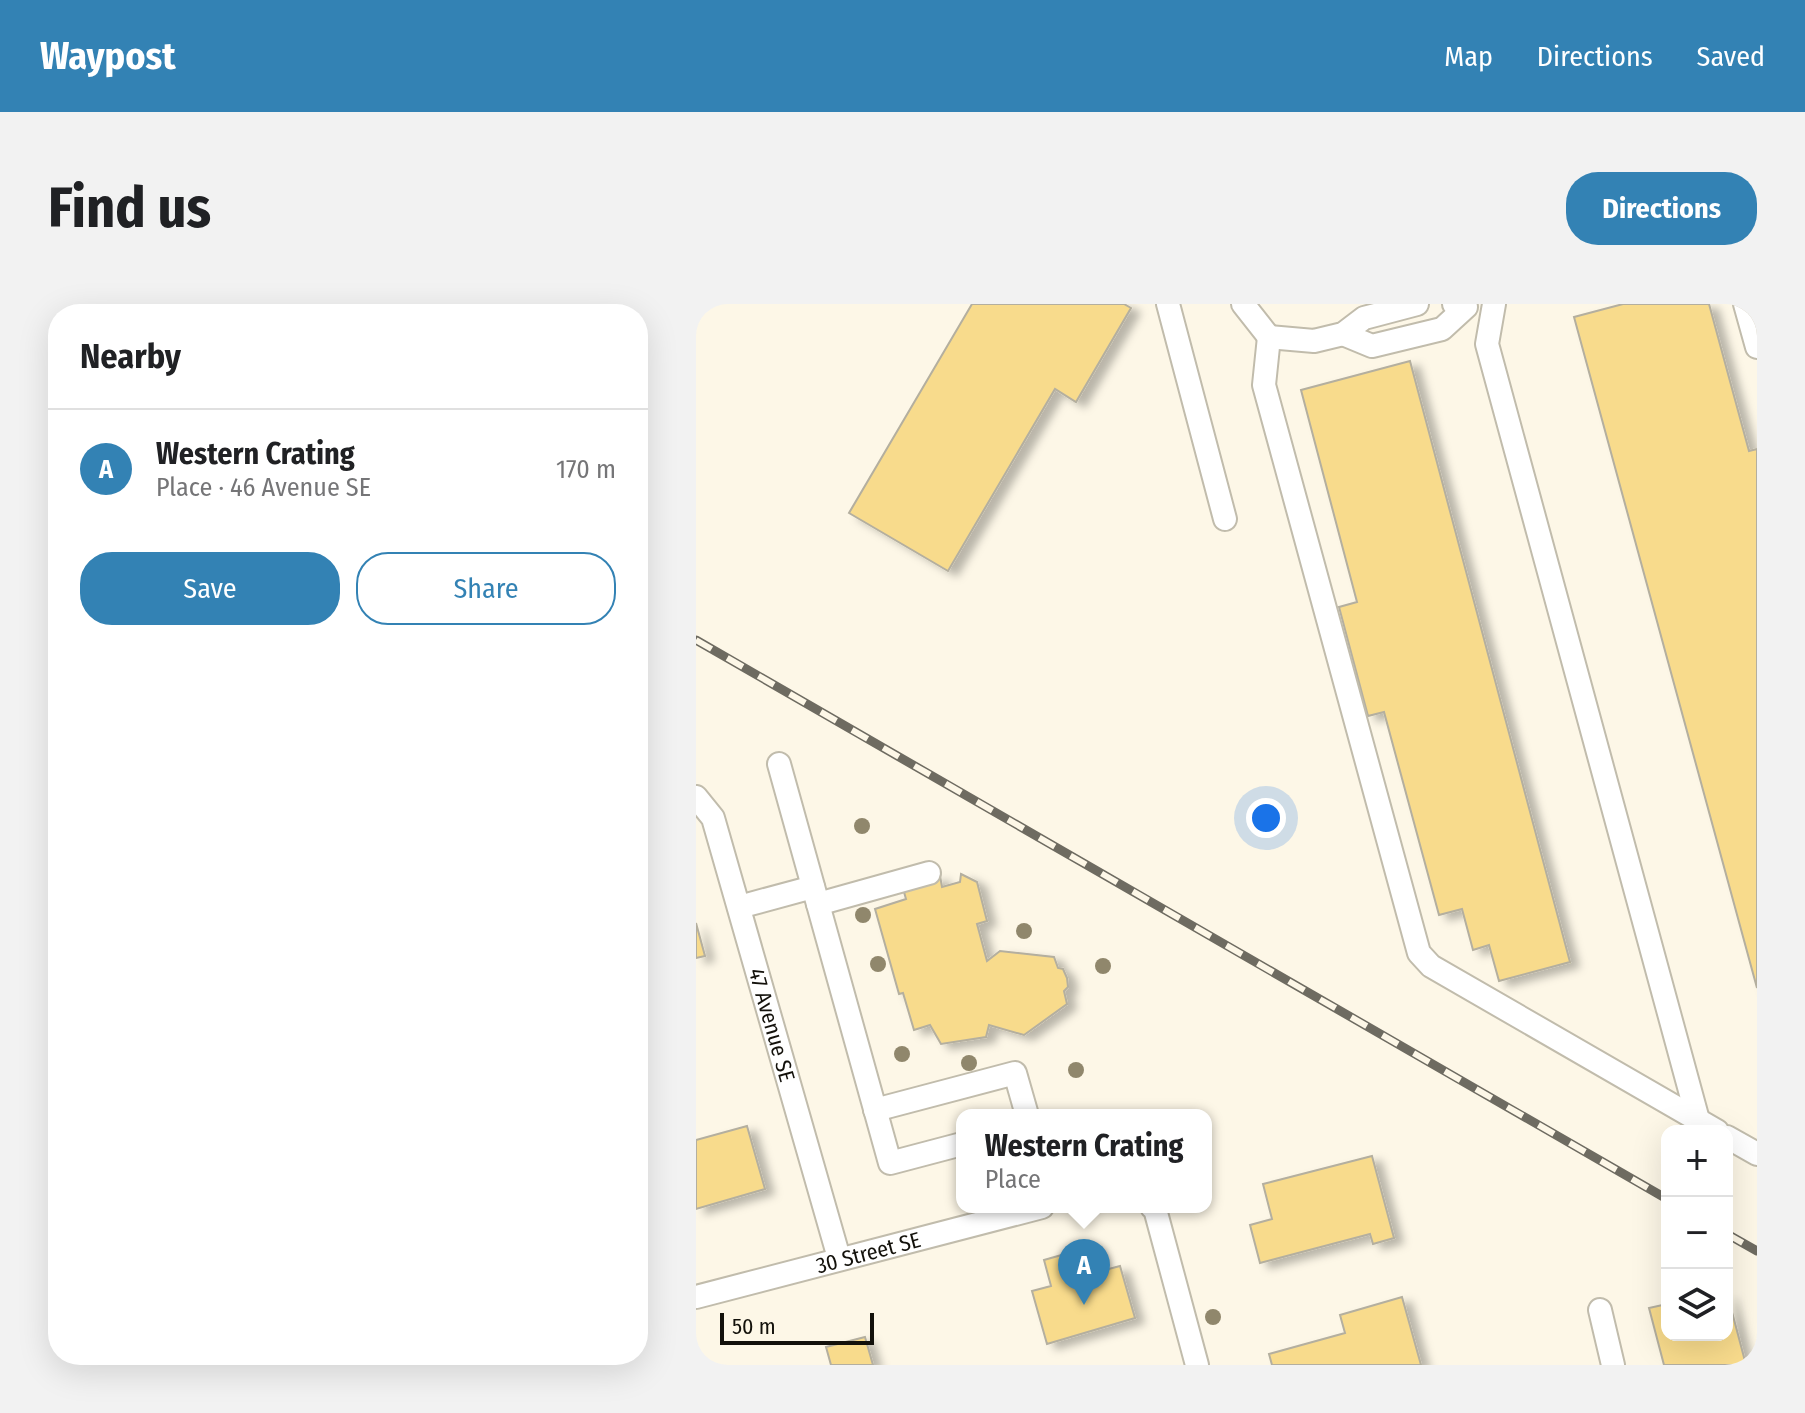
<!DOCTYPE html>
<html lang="en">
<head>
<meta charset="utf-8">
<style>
  :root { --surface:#fff; --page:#f2f2f2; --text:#202124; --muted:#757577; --line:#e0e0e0; --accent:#3382b4 }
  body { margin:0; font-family:"Fira Sans Condensed",sans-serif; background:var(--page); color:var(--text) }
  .controls { position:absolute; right:24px; bottom:24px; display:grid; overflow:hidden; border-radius:16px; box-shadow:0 8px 32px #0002 }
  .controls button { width:72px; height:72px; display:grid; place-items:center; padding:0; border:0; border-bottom:2px solid var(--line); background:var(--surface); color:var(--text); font:40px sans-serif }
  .scale { position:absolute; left:24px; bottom:20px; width:154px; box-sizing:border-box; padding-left:8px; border:4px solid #13110b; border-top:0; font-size:22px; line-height:28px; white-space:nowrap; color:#13110b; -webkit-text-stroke:6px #fdf7e7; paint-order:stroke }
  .you { position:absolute; left:570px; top:514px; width:28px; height:28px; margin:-20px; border:6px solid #fff; border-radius:50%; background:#1a73e8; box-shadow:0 0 0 12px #1a73e833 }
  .badge { display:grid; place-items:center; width:52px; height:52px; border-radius:50%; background:var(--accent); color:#fff; font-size:26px; font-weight:700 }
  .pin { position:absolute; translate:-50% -66px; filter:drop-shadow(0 2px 4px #0008) }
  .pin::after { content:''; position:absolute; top:42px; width:28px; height:24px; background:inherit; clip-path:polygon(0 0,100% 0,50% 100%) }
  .popup { position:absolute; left:260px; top:805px; width:256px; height:104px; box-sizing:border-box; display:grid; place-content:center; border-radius:16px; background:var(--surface); filter:drop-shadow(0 2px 6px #0005); font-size:26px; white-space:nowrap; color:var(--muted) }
  .popup b { font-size:30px; color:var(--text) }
  .popup::after { content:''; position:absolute; left:50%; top:100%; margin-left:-16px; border:16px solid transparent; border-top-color:var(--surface) }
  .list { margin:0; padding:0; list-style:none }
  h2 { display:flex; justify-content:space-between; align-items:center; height:104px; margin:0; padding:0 32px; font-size:34px }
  h2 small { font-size:26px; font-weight:400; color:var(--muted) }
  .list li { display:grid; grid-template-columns:52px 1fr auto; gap:24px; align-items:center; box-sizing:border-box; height:120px; padding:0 32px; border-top:2px solid var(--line) }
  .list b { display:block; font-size:30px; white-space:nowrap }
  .list p { margin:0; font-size:26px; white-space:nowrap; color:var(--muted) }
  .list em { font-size:26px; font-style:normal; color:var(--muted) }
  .actions { display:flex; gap:16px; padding:24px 32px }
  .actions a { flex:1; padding:18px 0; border:2px solid var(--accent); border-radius:32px; text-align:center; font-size:28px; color:var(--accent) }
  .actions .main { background:var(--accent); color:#fff }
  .icon { flex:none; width:44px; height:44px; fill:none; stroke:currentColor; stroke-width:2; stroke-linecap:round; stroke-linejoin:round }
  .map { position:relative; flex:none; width:1061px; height:1061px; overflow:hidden; border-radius:32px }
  header { display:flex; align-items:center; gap:48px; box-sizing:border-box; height:112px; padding:0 40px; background:var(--accent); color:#fff }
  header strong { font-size:38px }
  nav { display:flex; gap:44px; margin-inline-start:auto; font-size:28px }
  .intro { display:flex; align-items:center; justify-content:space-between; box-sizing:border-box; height:192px; padding:0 48px }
  h1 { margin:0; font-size:56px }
  .button { padding:20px 36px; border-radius:32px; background:var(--accent); color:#fff; font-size:28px; font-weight:700 }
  main { display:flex; gap:48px; padding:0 48px }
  aside { flex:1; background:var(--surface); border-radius:32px; box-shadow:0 8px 32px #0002 }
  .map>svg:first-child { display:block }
  .building { fill:#f8db8c; stroke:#b4af9f; stroke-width:2; filter:url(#shadow) }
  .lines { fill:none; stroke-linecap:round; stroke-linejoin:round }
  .minor-casing { stroke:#c1bcac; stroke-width:26 }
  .minor { stroke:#fff; stroke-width:22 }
  .rail-casing { stroke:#6e6b61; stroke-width:9 }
  .rail { stroke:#fdf7e7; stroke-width:6; stroke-dasharray:18; stroke-linecap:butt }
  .tree { fill:#90876c }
  .labels { text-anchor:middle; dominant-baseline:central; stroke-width:7; stroke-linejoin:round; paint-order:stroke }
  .street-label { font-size:22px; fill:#13110b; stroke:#fdf7e7 }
</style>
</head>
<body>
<header>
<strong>Waypost</strong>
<nav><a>Map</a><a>Directions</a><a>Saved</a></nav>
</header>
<div class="intro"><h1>Find us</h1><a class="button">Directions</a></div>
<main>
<aside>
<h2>Nearby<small></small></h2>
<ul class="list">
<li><span class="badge">A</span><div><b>Western Crating</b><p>Place · 46 Avenue SE</p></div><em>170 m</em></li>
</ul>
<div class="actions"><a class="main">Save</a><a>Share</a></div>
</aside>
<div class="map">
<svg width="1061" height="1061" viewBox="0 0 1061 1061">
  <defs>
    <filter id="shadow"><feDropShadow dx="9" dy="5" stdDeviation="4" flood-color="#0004"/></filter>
  </defs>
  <rect width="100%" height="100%" fill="#fdf7e7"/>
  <path class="building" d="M276 0H428L435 4 380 98 359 85 252 267 153 209Z
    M927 0H1013L1053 147 1061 145V684L878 13Z
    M714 57 874 658 803 677 793 641 777 646 766 605 743 611 688 408 672 412 643 303 661 298 605 86Z
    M265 570 281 578 291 617 281 620 291 657 304 647 358 653 362 664 367 665 371 674 372 683 368 687 371 700 328 731 293 721 290 733 245 740 234 721 218 726 207 689 203 690 179 605 210 595 206 581 244 572 246 583 264 578Z
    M0 619 9 652 0 654Z
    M51 822 69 885 0 905V836Z
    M676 852 698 934 677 940 674 930 564 959 554 921 576 915 567 880Z
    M397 942 405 967 424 962 439 1014 351 1040 336 987 355 982 348 956Z
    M1031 989 1050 1061H968L953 1004 971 1000V1031H1031Z
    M706 993 725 1061H576L573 1050 649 1029 644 1011Z
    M169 1033 177 1061H135L130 1043Z"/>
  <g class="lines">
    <defs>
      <g id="minor">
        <path d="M472 0 529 215"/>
        <path d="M547 0 573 33"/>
        <path d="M798 0 791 40 1002 816"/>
        <path d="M1049 0 1061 43"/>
        <path d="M647 30 676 42 746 25 770 3 758 0"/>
        <path d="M573 33 568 81 723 649 735 662 1021 827"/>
        <path d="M573 33 618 37 647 30 668 14 721 0"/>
        <path d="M83 460 194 859 266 840"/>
        <path id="s1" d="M0 493 17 514 143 954"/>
        <path d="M122 600 233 569"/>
        <path d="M43 603 117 583"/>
        <path d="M179 806 319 769 331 811"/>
        <path d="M1031 833 1061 850"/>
        <path d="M456 903 459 905 501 1061"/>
        <path id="s2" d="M0 993 346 903"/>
        <path d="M904 1006 917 1061"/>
      </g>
    </defs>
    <use href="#minor" class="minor-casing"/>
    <use href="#minor" class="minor"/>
    <defs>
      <path id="rail" d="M0 336 971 895
        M1031 930 1061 947"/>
    </defs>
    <use href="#rail" class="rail-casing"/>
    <use href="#rail" class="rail"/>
  </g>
  <g class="tree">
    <circle cx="166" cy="522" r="8"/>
    <circle cx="167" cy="611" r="8"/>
    <circle cx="328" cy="627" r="8"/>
    <circle cx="182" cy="660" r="8"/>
    <circle cx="407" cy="662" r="8"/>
    <circle cx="206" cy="750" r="8"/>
    <circle cx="273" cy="759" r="8"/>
    <circle cx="380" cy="766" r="8"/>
    <circle cx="517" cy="1013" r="8"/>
  </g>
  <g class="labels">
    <g class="street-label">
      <text stroke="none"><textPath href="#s1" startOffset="242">47 Avenue SE</textPath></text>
      <text stroke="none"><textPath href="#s2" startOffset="178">30 Street SE</textPath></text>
    </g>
  </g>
</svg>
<div class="controls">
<button>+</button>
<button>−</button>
<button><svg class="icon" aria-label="layers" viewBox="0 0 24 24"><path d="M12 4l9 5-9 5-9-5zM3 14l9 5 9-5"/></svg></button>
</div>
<div class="scale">50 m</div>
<div class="you"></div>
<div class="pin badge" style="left:388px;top:1001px">A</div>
<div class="popup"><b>Western Crating</b>Place</div>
</div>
</main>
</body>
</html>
